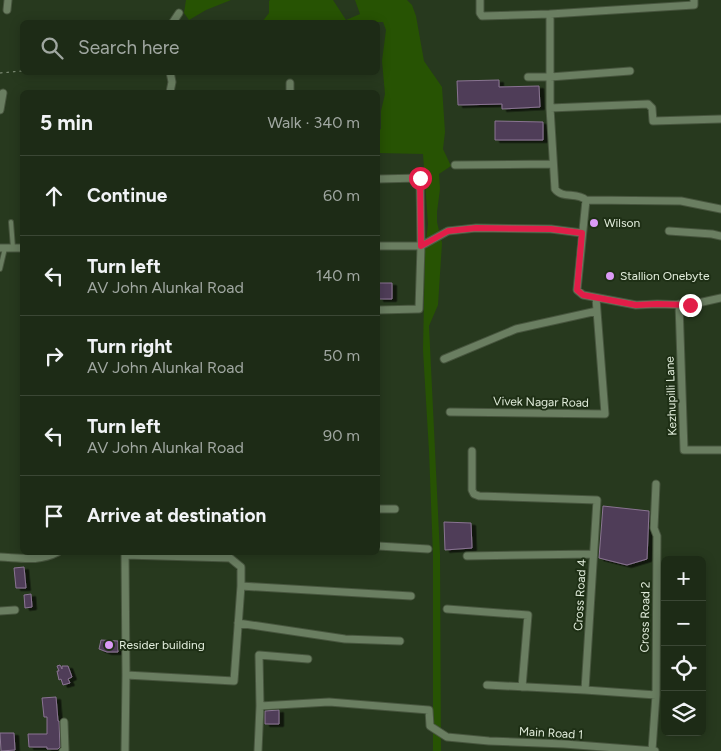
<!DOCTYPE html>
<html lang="en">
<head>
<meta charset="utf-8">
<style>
  :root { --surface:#1d2b16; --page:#2a3723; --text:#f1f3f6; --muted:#a0a7a1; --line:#3b4735 }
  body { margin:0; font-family:Figtree,sans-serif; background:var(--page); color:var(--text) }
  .controls { position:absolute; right:15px; bottom:15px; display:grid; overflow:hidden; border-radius:8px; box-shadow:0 2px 12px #0003 }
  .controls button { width:45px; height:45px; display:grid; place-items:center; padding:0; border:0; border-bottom:1px solid var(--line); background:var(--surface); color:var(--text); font:25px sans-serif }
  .stop { position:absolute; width:15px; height:15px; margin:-11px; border:4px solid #e11d48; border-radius:50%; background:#fff }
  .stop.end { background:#e11d48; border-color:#fff; box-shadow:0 1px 5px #0008 }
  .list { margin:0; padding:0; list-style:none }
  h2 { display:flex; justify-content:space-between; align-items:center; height:65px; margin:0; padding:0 20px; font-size:21px }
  h2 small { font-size:16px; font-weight:400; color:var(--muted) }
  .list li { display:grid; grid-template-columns:32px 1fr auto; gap:15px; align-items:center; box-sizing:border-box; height:80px; padding:0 20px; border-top:1px solid var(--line) }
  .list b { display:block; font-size:19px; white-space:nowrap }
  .list p { margin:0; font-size:16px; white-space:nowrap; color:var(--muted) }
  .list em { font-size:16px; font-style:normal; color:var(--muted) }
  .icon { flex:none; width:28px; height:28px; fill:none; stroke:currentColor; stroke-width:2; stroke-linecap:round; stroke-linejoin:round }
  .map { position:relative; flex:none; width:721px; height:751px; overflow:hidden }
  .search { position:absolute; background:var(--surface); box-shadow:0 2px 12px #0003; left:20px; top:20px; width:360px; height:55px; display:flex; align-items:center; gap:12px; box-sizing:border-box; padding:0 18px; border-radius:8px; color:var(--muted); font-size:19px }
  .panel { position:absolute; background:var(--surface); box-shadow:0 2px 12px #0003; left:20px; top:90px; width:360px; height:465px; border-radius:8px }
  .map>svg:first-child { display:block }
  .water { fill:#275303 }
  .building { fill:#503d58; stroke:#897492; filter:url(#shadow) }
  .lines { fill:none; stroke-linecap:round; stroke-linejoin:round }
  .lane-casing { stroke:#47553e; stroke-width:6 }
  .street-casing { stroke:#47553e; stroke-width:9 }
  .path { stroke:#8c9a84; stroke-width:1; stroke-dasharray:2.5 4; stroke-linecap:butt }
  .lane { stroke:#6a7e61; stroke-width:4 }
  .street { stroke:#6a7e61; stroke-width:7 }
  .route { stroke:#e11d48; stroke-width:6 }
  .poi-dot { fill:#db9af6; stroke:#1e2f15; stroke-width:2 }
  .labels { text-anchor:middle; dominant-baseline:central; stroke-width:4; stroke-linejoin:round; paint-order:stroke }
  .poi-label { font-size:12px; fill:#e2eddc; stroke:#1e2f15; text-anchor:start }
  .street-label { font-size:12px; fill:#e2eddc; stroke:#1e2f15 }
</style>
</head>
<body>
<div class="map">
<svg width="721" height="751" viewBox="0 0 721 751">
  <defs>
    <filter id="shadow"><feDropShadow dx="4.5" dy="2.5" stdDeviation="0" flood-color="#0009"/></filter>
  </defs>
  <rect width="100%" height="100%" fill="#27391e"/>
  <path class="water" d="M186 0H231L206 10 189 20 184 13Z
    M270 0H333L346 20 360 14 355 0H407L412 5 416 16 424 61 442 87 445 132 443 149 451 166 439 174 440 189 437 212V222L442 243 438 305 429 326 440 554 441 751H433V554L429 451 423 350 425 251 428 224 423 154 378 153V130L381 129V111L385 94 382 61 386 30 383 22H262L269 13V1Z"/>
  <path class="building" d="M499 80V87L539 86 540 107 502 109V104L458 105 457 81Z
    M495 121 543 122V140H495Z
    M379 283H392V299H379Z
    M603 506 649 511 647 559 627 565 599 558Z
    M444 522 471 523 472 548 445 550Z
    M24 567 26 588H16L14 568Z
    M31 594 32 607 25 608 24 595Z
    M101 640 118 641V652H107L99 649Z
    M60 665 62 669V666H68L72 677 68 679 70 683 63 685 61 679 59 680 57 671H59L57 666Z
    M56 697 58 721H59L60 747 58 749H47V747H29L28 734H47V717H44L42 698Z
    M279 710V724H265V711Z
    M0 733H14L15 750 1 751Z"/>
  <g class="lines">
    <defs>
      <path id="lane" d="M11 222 13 248
        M0 269 5 248"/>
      <path id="street" d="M480 0V13L482 16 550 14V108
        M7 10 8 0
        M550 14 694 5V0
        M173 22 179 13
        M170 72 172 82 170 92
        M528 77H550L630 71
        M290 83V92
        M0 110 3 93
        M721 119 653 121 652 108 648 104 550 108 555 189C562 199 577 192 586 200L577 290 583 295 636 305 657 304 689 305 721 298
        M455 165 553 164
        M378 179 420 178 421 246 419 309 378 310
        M586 200 681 201 721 209
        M669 231 712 234 721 236
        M378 246H421L448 231 476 228 551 229 582 233
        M0 248H22
        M679 304 684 450H721
        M444 359 516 329 597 311
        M450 412 605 414 596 298
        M472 451V490L474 494 479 496 597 500 585 690
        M378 509H395
        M378 546 428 549
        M125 555 230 558 241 567V586L234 681 126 675
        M467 556 593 554
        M0 557C21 558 39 562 58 552
        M241 586 411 596
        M447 609 528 615 522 687
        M0 611 15 610
        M238 623 345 639 400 641
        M487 685 585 690 656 695
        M260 706 259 655 308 659
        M652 750 656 695 657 536 654 528 656 484
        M63 751 65 750 64 722
        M125 751 126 675 125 552
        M258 751 260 706 329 702 429 710 430 726 447 737 489 741 564 744 655 751"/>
    </defs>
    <use href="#lane" class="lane-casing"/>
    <use href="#street" class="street-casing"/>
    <path class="path" d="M0 73 22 71"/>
    <use href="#lane" class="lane"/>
    <use href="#street" class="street"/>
  </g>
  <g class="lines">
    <path class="route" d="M420 178 421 246 448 231 476 228 551 229 582 233 577 290 583 295 636 305 657 304 690 305"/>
  </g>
  <g class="poi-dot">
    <circle cx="594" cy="223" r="5"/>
    <circle cx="610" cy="276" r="5"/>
    <circle cx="109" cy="645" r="5"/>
  </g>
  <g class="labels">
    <g class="poi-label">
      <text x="604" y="223">Wilson</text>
      <text x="620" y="276">Stallion Onebyte</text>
      <text x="119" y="645">Resider building</text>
    </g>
    <g class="street-label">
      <text transform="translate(671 396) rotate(-92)">Kezhupilli Lane</text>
      <text transform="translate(541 402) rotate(1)">Vivek Nagar Road</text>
      <text transform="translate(580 595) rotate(-87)">Cross Road 4</text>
      <text transform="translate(645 617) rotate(-89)">Cross Road 2</text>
      <text transform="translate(551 733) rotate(3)">Main Road 1</text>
    </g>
  </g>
</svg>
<div class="controls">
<button>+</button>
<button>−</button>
<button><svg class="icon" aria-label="locate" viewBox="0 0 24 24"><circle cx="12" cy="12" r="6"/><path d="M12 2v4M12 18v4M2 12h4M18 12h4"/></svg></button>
<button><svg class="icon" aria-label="layers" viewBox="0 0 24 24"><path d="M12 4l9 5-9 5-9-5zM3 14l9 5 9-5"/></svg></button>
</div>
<div class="stop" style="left:420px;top:178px"></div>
<div class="stop end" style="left:690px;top:305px"></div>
<div class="search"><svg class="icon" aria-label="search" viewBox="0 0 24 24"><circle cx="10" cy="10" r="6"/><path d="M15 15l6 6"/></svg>Search here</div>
<section class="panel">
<h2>5 min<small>Walk · 340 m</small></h2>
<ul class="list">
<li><svg class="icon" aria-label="ahead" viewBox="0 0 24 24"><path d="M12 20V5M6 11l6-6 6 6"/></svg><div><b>Continue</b></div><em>60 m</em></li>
<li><svg class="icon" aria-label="left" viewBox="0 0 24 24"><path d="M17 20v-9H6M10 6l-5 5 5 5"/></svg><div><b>Turn left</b><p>AV John Alunkal Road</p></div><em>140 m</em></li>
<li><svg class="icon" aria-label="right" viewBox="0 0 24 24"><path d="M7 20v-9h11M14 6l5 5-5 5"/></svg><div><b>Turn right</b><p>AV John Alunkal Road</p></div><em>50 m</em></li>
<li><svg class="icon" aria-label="left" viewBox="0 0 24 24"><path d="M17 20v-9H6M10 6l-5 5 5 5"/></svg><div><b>Turn left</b><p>AV John Alunkal Road</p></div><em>90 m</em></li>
<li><svg class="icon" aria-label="arrive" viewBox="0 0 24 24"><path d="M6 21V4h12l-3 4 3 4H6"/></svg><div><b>Arrive at destination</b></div></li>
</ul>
</section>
</div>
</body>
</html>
